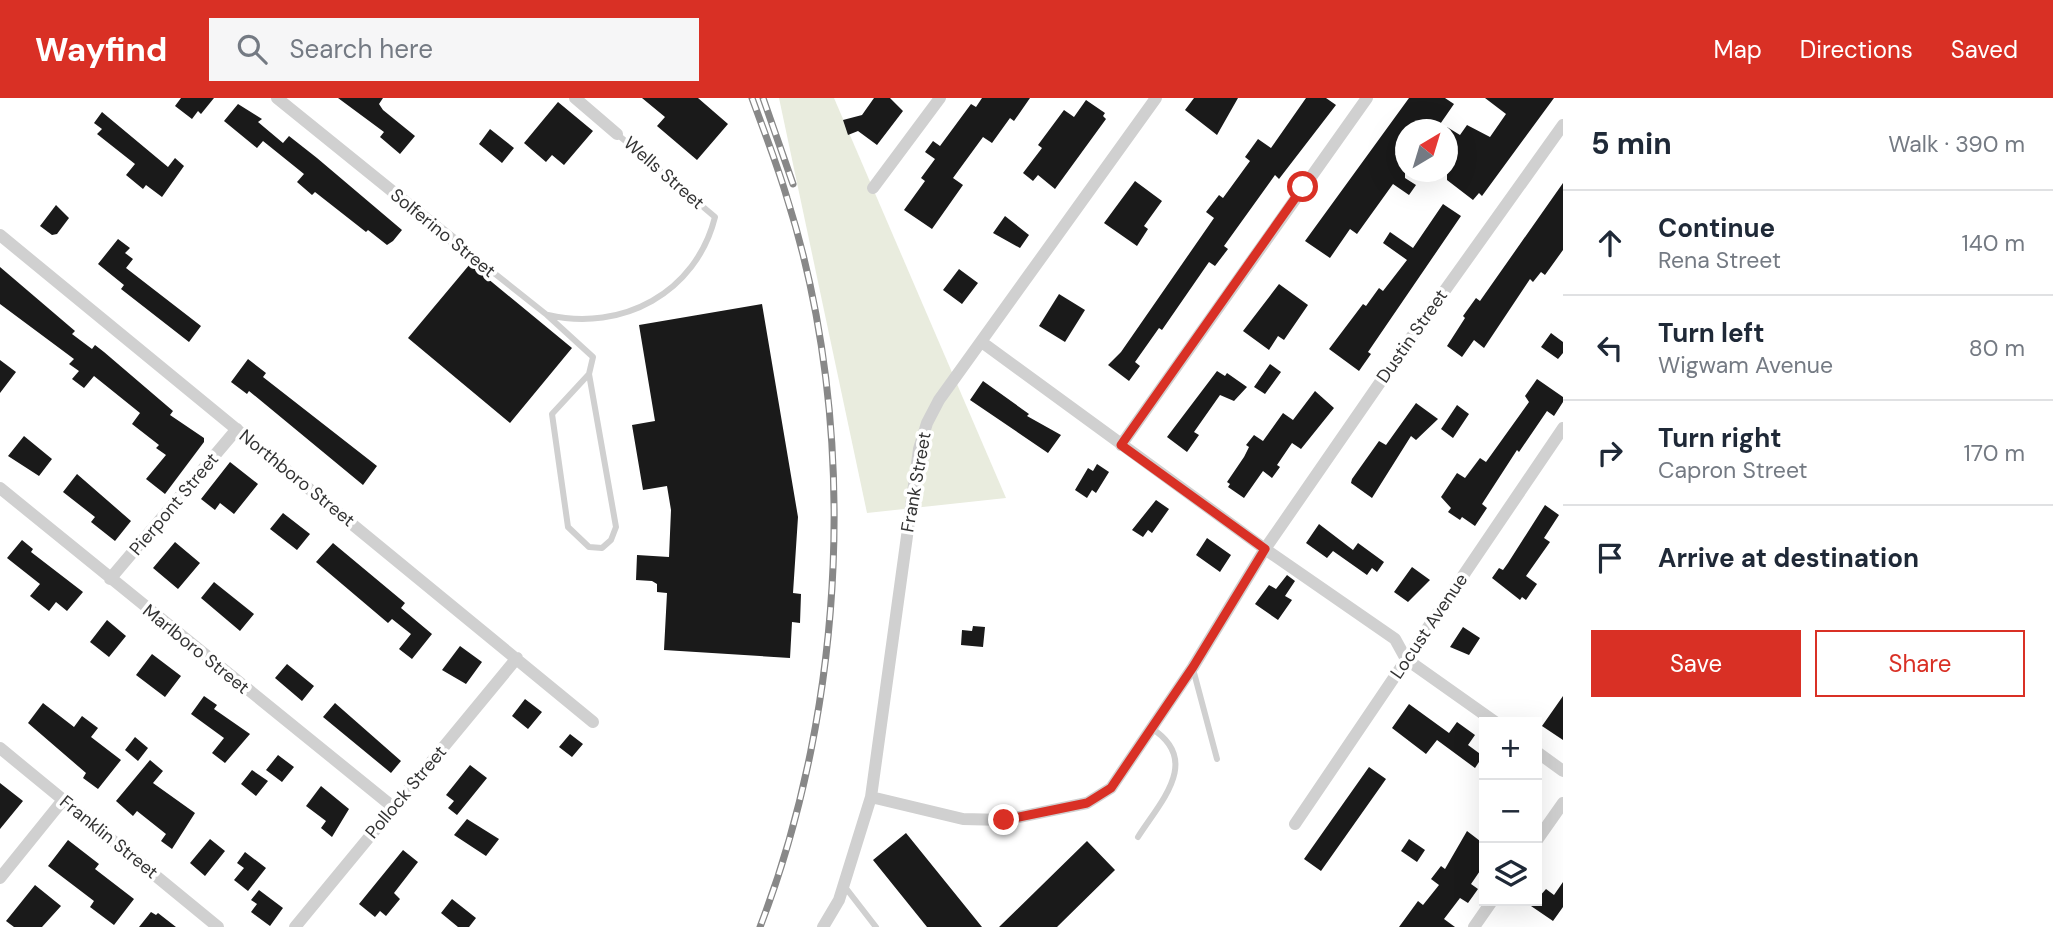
<!DOCTYPE html>
<html lang="en">
<head>
<meta charset="utf-8">
<style>
  :root { --surface:#fff; --page:#f6f6f7; --text:#1f2937; --muted:#747a83; --line:#e0e1e3; --accent:#d93025 }
  body { margin:0; font-family:"DM Sans",sans-serif; background:var(--page); color:var(--text) }
  .controls { position:absolute; right:21px; bottom:21px; display:grid; overflow:hidden; border-radius:0px; box-shadow:0 7px 28px #0002 }
  .controls button { width:63px; height:63px; display:grid; place-items:center; padding:0; border:0; border-bottom:2px solid var(--line); background:var(--surface); color:var(--text); font:35px sans-serif }
  .compass { position:absolute; left:1395px; top:21px; width:63px; height:63px; border-radius:50%; background:var(--surface); box-shadow:0 7px 28px #0002; rotate:38deg }
  .stop { position:absolute; width:21px; height:21px; margin:-16px; border:5px solid #d93025; border-radius:50%; background:#fff }
  .stop.end { background:#d93025; border-color:#fff; box-shadow:0 2px 7px #0008 }
  .list { margin:0; padding:0; list-style:none }
  h2 { display:flex; justify-content:space-between; align-items:center; height:91px; margin:0; padding:0 28px; font-size:30px }
  h2 small { font-size:23px; font-weight:400; color:var(--muted) }
  .list li { display:grid; grid-template-columns:46px 1fr auto; gap:21px; align-items:center; box-sizing:border-box; height:105px; padding:0 28px; border-top:2px solid var(--line) }
  .list b { display:block; font-size:26px; white-space:nowrap }
  .list p { margin:0; font-size:23px; white-space:nowrap; color:var(--muted) }
  .list em { font-size:23px; font-style:normal; color:var(--muted) }
  .actions { display:flex; gap:14px; padding:21px 28px }
  .actions a { flex:1; padding:16px 0; border:2px solid var(--accent); border-radius:0px; text-align:center; font-size:24px; color:var(--accent) }
  .actions .main { background:var(--accent); color:#fff }
  .icon { flex:none; width:38px; height:38px; fill:none; stroke:currentColor; stroke-width:2; stroke-linecap:round; stroke-linejoin:round }
  .map { position:relative; flex:none; width:1563px; height:829px; overflow:hidden }
  header { display:flex; align-items:center; gap:42px; box-sizing:border-box; height:98px; padding:0 35px; background:var(--accent); color:#fff }
  header strong { font-size:33px }
  nav { display:flex; gap:38px; margin-inline-start:auto; font-size:24px }
  .search { width:490px; height:63px; background:var(--page); display:flex; align-items:center; gap:18px; box-sizing:border-box; padding:0 24px; border-radius:0px; color:var(--muted); font-size:26px }
  main { display:flex }
  aside { flex:1; background:var(--surface) }
  .map>svg:first-child { display:block }
  .green { fill:#e9ecde }
  .building { fill:#1a1a1a }
  .lines { fill:none; stroke-linecap:round; stroke-linejoin:round }
  .service { stroke:#d0d0d0; stroke-width:6 }
  .minor { stroke:#d0d0d0; stroke-width:12 }
  .rail-casing { stroke:#888; stroke-width:7 }
  .rail { stroke:#fff; stroke-width:4.5; stroke-dasharray:13; stroke-linecap:butt }
  .route { stroke:#d93025; stroke-width:9 }
  .labels { text-anchor:middle; dominant-baseline:central; stroke-width:7; stroke-linejoin:round; paint-order:stroke }
  .street-label { font-size:18px; fill:#333; stroke:#fff }
</style>
</head>
<body>
<header>
<strong>Wayfind</strong>
<div class="search"><svg class="icon" aria-label="search" viewBox="0 0 24 24"><circle cx="10" cy="10" r="6"/><path d="M15 15l6 6"/></svg>Search here</div>
<nav><a>Map</a><a>Directions</a><a>Saved</a></nav>
</header>
<main>
<div class="map">
<svg width="1563" height="829" viewBox="0 0 1563 829">
  <rect width="100%" height="100%" fill="#fff"/>
  <path class="green" d="M779 0H834L1006 400 867 415Z"/>
  <path class="building" d="M181 0H214L201 16 198 13 192 21 175 8Z
    M338 0H383L379 6 383 12 415 38 400 56 380 39 384 34Z
    M642 0H698L728 26 697 62 657 28 665 19Z
    M874 0H890L903 13 877 47 858 33 848 37 843 22 862 17Z
    M982 0H1030L1014 23 1010 20 992 45 983 39 953 80 963 87 932 131 904 112 925 83 921 80 935 61 925 54 933 43 940 48 971 6 976 9Z
    M1194 0H1238L1217 37 1185 12Z
    M1306 0H1326L1336 7 1279 81 1275 77 1224 148 1228 151 1215 168 1209 164 1162 232 1159 230 1135 264 1140 268 1129 283 1108 267 1121 254 1214 120 1206 114 1219 97 1223 100 1250 63 1245 59 1258 41 1271 50Z
    M1409 0H1445L1454 6 1436 32H1405V80L1416 87 1409 97 1393 86 1357 136 1350 131 1330 160 1305 143Z
    M1485 0H1554L1482 98 1479 95 1473 102 1447 82V29L1460 37 1467 27 1490 39 1506 16Z
    M1086 2 1105 15 1103 18 1106 21 1055 91 1038 77 1033 83 1023 75 1042 50 1038 47 1064 12 1074 19Z
    M558 4 593 33 564 67 552 57 546 64 524 45Z
    M238 6 262 21 258 24 283 45 289 38 317 60 402 132 393 143 387 147 368 132 366 134 315 94 312 97 297 84 304 76 263 43 257 50 224 23Z
    M102 14 168 69 175 60 184 68 162 99 146 87 143 91 126 77 135 66 97 36 102 31 94 25Z
    M490 31 514 50 502 65 479 46Z
    M1135 83 1162 103 1144 128 1148 131 1137 148 1104 125Z
    M1563 85V152L1545 177 1541 174 1533 184 1530 181 1484 250 1474 242 1462 259 1447 248 1465 220 1463 218 1476 200 1480 203Z
    M1443 106 1461 118 1368 254 1371 256 1359 273 1329 251 1363 206 1366 208 1379 190 1383 193 1407 162 1383 145 1390 134 1413 150Z
    M56 107 69 120 57 136 52 137 40 128Z
    M1005 118 1029 137 1020 150 993 135Z
    M118 141 130 150 125 155 133 161 126 170 201 228 189 244 121 191 124 187 98 166Z
    M470 166 572 250 510 325 408 240Z
    M0 169 75 233 72 236 92 251 95 247 104 254 173 313 170 317 204 340V344L165 396 146 381 166 357 156 350 159 347 132 326 140 315 94 278 84 290 72 281 79 273 69 266 74 261 0 206Z
    M959 171 978 185 962 206 943 192Z
    M1279 186 1308 207 1284 242 1278 238 1269 252 1243 233Z
    M1059 196 1085 212 1065 244 1039 228Z
    M762 206 798 419 793 495 801 496 800 525 792 524 790 560 664 552 667 495 657 494V486L652 483 636 482 637 457 669 459 671 412 667 388 643 392 632 327 655 323 639 227Z
    M1551 235 1563 244V255L1558 261 1541 249Z
    M248 261 266 275 263 279 377 368 363 387 249 293 247 296 231 284Z
    M0 262 16 274 0 295Z
    M1270 266 1281 274 1265 296 1254 289Z
    M1217 273 1225 278 1227 275 1247 289 1234 303 1220 297 1194 334 1199 337 1187 354 1167 339Z
    M1537 281 1563 299V304L1554 318 1547 313 1519 354 1517 352 1482 406 1487 410 1475 428 1462 419 1460 422 1448 414 1451 410 1441 399 1457 375 1465 380 1480 360 1486 364 1529 304 1525 298Z
    M983 283 1029 316 1027 318 1061 337 1048 355 970 302Z
    M1315 293 1334 310 1301 351 1292 345 1277 367 1280 369 1272 380 1263 373 1244 400 1228 389 1230 386 1227 384 1244 359 1249 349 1246 347 1254 337 1263 343 1283 315 1293 322Z
    M1416 305 1438 321 1416 342 1411 338 1372 400 1351 385 1352 381 1379 343 1386 347Z
    M1457 307 1469 316 1453 340 1441 331Z
    M24 338 52 361 39 378 8 358Z
    M230 364 258 386 234 416 220 405 215 412 201 401Z
    M1097 366 1109 374 1096 395 1092 392 1087 400 1075 392 1088 370 1093 373Z
    M77 376 131 423 115 443 91 424 95 419 63 394Z
    M1156 402 1169 411 1152 435 1148 432 1143 439 1132 432Z
    M1545 407 1559 417 1544 440 1550 444 1526 478 1537 486 1526 502 1522 499 1520 502 1492 480 1499 470 1503 472 1508 465Z
    M283 415 310 436 297 452 270 431Z
    M1319 426 1353 452 1358 445 1384 464 1377 474 1372 470 1367 477 1333 453 1327 460 1306 445Z
    M1207 440 1231 457 1220 474 1196 457Z
    M22 442 33 451 31 454 83 494 67 513 56 504 49 513 30 498 40 486 7 460Z
    M175 444 200 465 178 491 153 470Z
    M333 445 405 505 401 510 432 536 412 561 399 551 411 536 392 521 388 525 316 464Z
    M1412 469 1430 482 1408 504 1394 494Z
    M1287 477 1295 483 1285 498 1292 502 1278 522 1255 506 1269 487 1276 491Z
    M214 484 254 516 240 533 201 500Z
    M107 522 126 538 109 559 90 544Z
    M973 528 985 529 983 549 961 547 962 532 972 533Z
    M1463 529 1480 540 1469 557 1450 549Z
    M460 548 482 564 466 586 442 572Z
    M152 556 181 578 165 599 136 577Z
    M287 566 314 588 302 603 275 580Z
    M204 598 217 607 214 611 250 636 225 665 212 655 224 640 191 616Z
    M1563 598V642L1542 628Z
    M525 601 542 614 528 631 512 618Z
    M43 605 74 629 82 618 98 630 91 639 121 662 98 691 83 680 86 675 28 625Z
    M335 605 401 663 391 675 323 619Z
    M1409 606 1449 635 1457 624 1475 637 1468 647 1483 658 1475 670 1437 642 1426 656 1392 630Z
    M570 636 583 646 572 659 559 649Z
    M135 639 148 650 138 663 125 652Z
    M278 657 294 669 282 684 266 672Z
    M150 662 163 673 153 685 195 715 172 751 161 743 166 736 137 713 133 718 116 703Z
    M470 667 487 680 457 717 448 710 454 703 446 697Z
    M1369 669 1386 681 1321 773 1304 761Z
    M252 672 268 683 256 698 241 686Z
    M0 685 23 703 0 731Z
    M321 688 349 711 332 739 321 730 326 723 306 708Z
    M467 721 499 741 486 758 454 737Z
    M1467 733 1484 746V767L1471 786 1478 791 1468 805 1460 800 1444 821 1455 829H1399L1418 803 1423 807 1439 787 1431 781 1441 768 1445 771Z
    M906 735 982 829H927L873 762Z
    M210 741 225 753 205 778 190 765Z
    M1409 741 1425 752 1417 764 1401 753Z
    M68 742 99 766 95 771 134 801 114 827 90 809 94 803 48 768Z
    M1087 743 1115 772 1057 829H999Z
    M403 752 418 764 394 795 400 801 386 818 380 813 375 819 359 806Z
    M245 754 266 770 248 793 234 782 244 770 237 765Z
    M1563 784V809L1553 823 1531 808 1546 791 1554 797Z
    M35 787 61 808 42 829H14L6 823Z
    M259 792 283 810 270 828 251 814 257 806 251 802Z
    M452 801 476 820 469 829H458L441 815Z
    M151 814 156 817 158 815 176 829H139Z"/>
  <g class="lines">
    <path class="service" d="M465 152 547 217 593 259 589 276 616 429 611 442 602 450 589 449 568 429 552 316 589 276
      M548 217C622 234 696 195 715 119L617 36
      M1193 571 1217 661
      M1138 739C1161 703 1202 662 1151 630
      M845 789 876 829"/>
    <path class="minor" d="M277 0 465 152
      M575 0 617 36
      M873 90 940 0
      M0 137 593 624
      M983 245 1265 451 1395 541 1406 561 1495 624
      M1121 347 1367 0
      M0 390 393 709
      M110 481 237 331
      M0 650 218 829
      M1537 654 1563 673
      M871 699 963 721 1004 722 1087 705 1111 690 1193 569 1265 451 1408 244 1563 27
      M1295 726 1563 330
      M1537 742 1563 705
      M0 780 63 702
      M295 829 517 560
      M823 829 839 802 871 699 919 351 927 325 939 302 1156 0
      M1474 829 1492 803"/>
    <defs>
      <path id="rail" d="M752 0C764 33 777 66 787 100 860 329 846 606 760 829
        M763 0 793 86"/>
    </defs>
    <use href="#rail" class="rail-casing"/>
    <use href="#rail" class="rail"/>
  </g>
  <g class="lines">
    <path class="route" d="M1004 722 1087 705 1111 690 1193 569 1265 451 1121 347 1303 89"/>
  </g>
  <g class="labels">
    <g class="street-label">
      <text transform="translate(664 75) rotate(41)">Wells Street</text>
      <text transform="translate(443 135) rotate(39)">Solferino Street</text>
      <text transform="translate(1412 238) rotate(-55)">Dustin Street</text>
      <text transform="translate(297 380) rotate(39)">Northboro Street</text>
      <text transform="translate(916 384) rotate(-80)">Frank Street</text>
      <text transform="translate(174 406) rotate(-50)">Pierpont Street</text>
      <text transform="translate(1429 528) rotate(-56)">Locust Avenue</text>
      <text transform="translate(196 551) rotate(39)">Marlboro Street</text>
      <text transform="translate(406 694) rotate(-50)">Pollock Street</text>
      <text transform="translate(109 739) rotate(39)">Franklin Street</text>
    </g>
  </g>
</svg>
<div class="controls">
<button>+</button>
<button>−</button>
<button><svg class="icon" aria-label="layers" viewBox="0 0 24 24"><path d="M12 4l9 5-9 5-9-5zM3 14l9 5 9-5"/></svg></button>
</div>
<svg class="compass" viewBox="-18 -18 36 36"><path d="M0-13l5 13h-10z" fill="#e53935"/><path d="M0 13l5-13h-10z" fill="#747a83"/></svg>
<div class="stop" style="left:1303px;top:89px"></div>
<div class="stop end" style="left:1004px;top:722px"></div>
</div>
<aside>
<h2>5 min<small>Walk · 390 m</small></h2>
<ul class="list">
<li><svg class="icon" aria-label="ahead" viewBox="0 0 24 24"><path d="M12 20V5M6 11l6-6 6 6"/></svg><div><b>Continue</b><p>Rena Street</p></div><em>140 m</em></li>
<li><svg class="icon" aria-label="left" viewBox="0 0 24 24"><path d="M17 20v-9H6M10 6l-5 5 5 5"/></svg><div><b>Turn left</b><p>Wigwam Avenue</p></div><em>80 m</em></li>
<li><svg class="icon" aria-label="right" viewBox="0 0 24 24"><path d="M7 20v-9h11M14 6l5 5-5 5"/></svg><div><b>Turn right</b><p>Capron Street</p></div><em>170 m</em></li>
<li><svg class="icon" aria-label="arrive" viewBox="0 0 24 24"><path d="M6 21V4h12l-3 4 3 4H6"/></svg><div><b>Arrive at destination</b></div></li>
</ul>
<div class="actions"><a class="main">Save</a><a>Share</a></div>
</aside>
</main>
</body>
</html>
